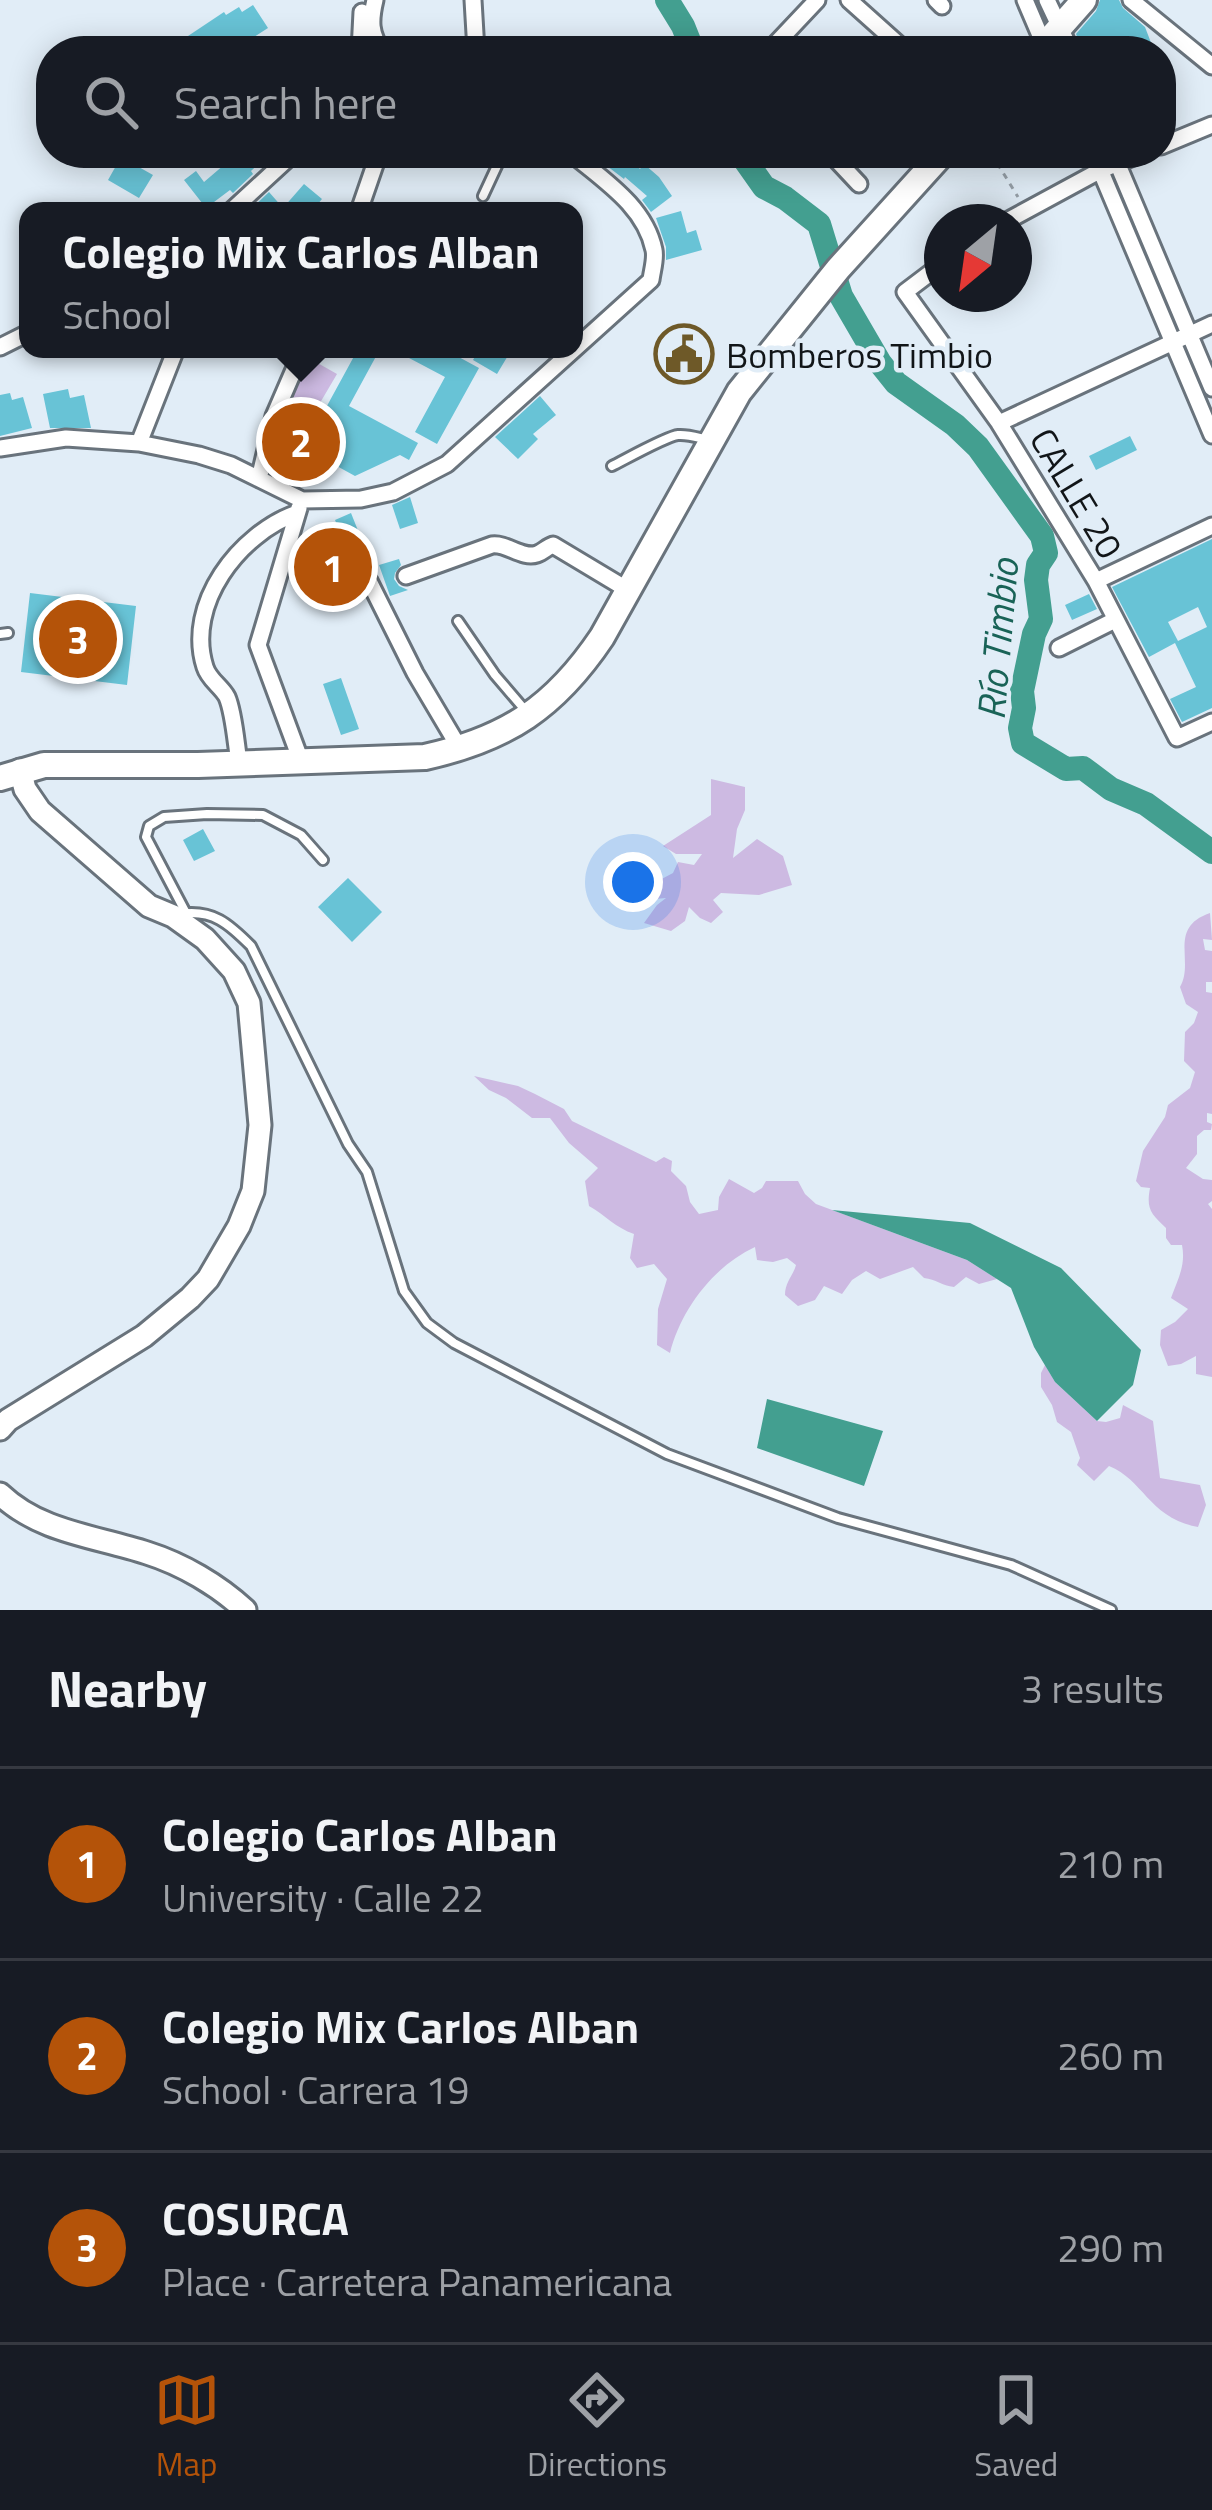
<!DOCTYPE html>
<html lang="en">
<head>
<meta charset="utf-8">
<style>
  :root { --surface:#171b24; --page:#20242c; --text:#f1f3f6; --muted:#9ea1a6; --line:#363941; --accent:#b45309 }
  body { margin:0; font-family:"Titillium Web",sans-serif; background:var(--page); color:var(--text) }
  .compass { position:absolute; left:924px; top:204px; width:108px; height:108px; border-radius:50%; background:var(--surface); box-shadow:0 6px 30px #0003; rotate:209deg }
  .you { position:absolute; left:633px; top:882px; width:42px; height:42px; margin:-30px; border:9px solid #fff; border-radius:50%; background:#1a73e8; box-shadow:0 0 0 18px #1a73e833 }
  .badge { display:grid; place-items:center; width:78px; height:78px; border-radius:50%; background:var(--accent); color:#fff; font-size:39px; font-weight:700 }
  .pin { position:absolute; translate:-50% -50%; border:6px solid #fff; box-shadow:0 3px 12px #0006 }
  .popup { position:absolute; left:19px; top:202px; width:564px; height:156px; box-sizing:border-box; display:grid; place-content:center; border-radius:24px; background:var(--surface); filter:drop-shadow(0 3px 9px #0005); font-size:39px; white-space:nowrap; color:var(--muted) }
  .popup b { font-size:45px; color:var(--text) }
  .popup::after { content:''; position:absolute; left:50%; top:100%; margin-left:-24px; border:24px solid transparent; border-top-color:var(--surface) }
  .list { margin:0; padding:0; list-style:none }
  h2 { display:flex; justify-content:space-between; align-items:center; height:156px; margin:0; padding:0 48px; font-size:51px }
  h2 small { font-size:39px; font-weight:400; color:var(--muted) }
  .list li { display:grid; grid-template-columns:78px 1fr auto; gap:36px; align-items:center; box-sizing:border-box; height:192px; padding:0 48px; border-top:3px solid var(--line) }
  .list b { display:block; font-size:45px; white-space:nowrap }
  .list p { margin:0; font-size:39px; white-space:nowrap; color:var(--muted) }
  .list em { font-size:39px; font-style:normal; color:var(--muted) }
  .icon { flex:none; width:66px; height:66px; fill:none; stroke:currentColor; stroke-width:2; stroke-linecap:round; stroke-linejoin:round }
  .map { position:relative; flex:none; width:1212px; height:1610px; overflow:hidden }
  .search { position:absolute; background:var(--surface); box-shadow:0 6px 30px #0003; left:36px; right:36px; top:36px; height:132px; display:flex; align-items:center; gap:30px; box-sizing:border-box; padding:0 42px; border-radius:48px; color:var(--muted); font-size:45px }
  .sheet { height:732px; background:var(--surface) }
  nav { display:flex; justify-content:space-around; align-items:center; box-sizing:border-box; height:168px; border-top:3px solid var(--line); background:var(--surface); font-size:33px; color:var(--muted) }
  nav a { display:grid; justify-items:center; gap:6px }
  nav .on { color:var(--accent) }
  .map>svg:first-child { display:block }
  .green { fill:#cdbae2 }
  .water { fill:#439f90 }
  .lines { fill:none; stroke-linecap:round; stroke-linejoin:round }
  .river { stroke:#439f90; stroke-width:24 }
  .building { fill:#68c3d6; fill-rule:evenodd }
  .service-casing { stroke:#69737c; stroke-width:14 }
  .minor-casing { stroke:#69737c; stroke-width:21 }
  .secondary-casing { stroke:#69737c; stroke-width:27 }
  .trunk-casing { stroke:#69737c; stroke-width:30 }
  .path { stroke:#97a0a8; stroke-width:3; stroke-dasharray:6 6; stroke-linecap:butt }
  .service { stroke:#fff; stroke-width:8 }
  .minor { stroke:#fff; stroke-width:15 }
  .secondary { stroke:#fff; stroke-width:21 }
  .trunk { stroke:#fff; stroke-width:24 }
  .labels { text-anchor:middle; dominant-baseline:central; stroke-width:9; stroke-linejoin:round; paint-order:stroke }
  .poi-label { font-size:36px; fill:#111518; stroke:#e1edf7; text-anchor:start }
  .street-label { font-size:36px; fill:#111518; stroke:#e1edf7 }
  .water-label { font-size:39px; font-style:italic; fill:#196357; stroke:#e1edf7 }
</style>
</head>
<body>
<div class="map">
<svg width="1212" height="1610" viewBox="0 0 1212 1610">
  <rect width="100%" height="100%" fill="#e1edf7"/>
  <path class="green" d="M307 357 337 374 307 425 277 408Z
    M711 779 745 787V810L737 829 733 858 757 839 783 856 792 885 759 895 721 893 713 900 723 912 711 923 700 918 689 907 685 921 671 931 644 923 657 905 666 898 644 900 635 893 673 873 678 862 694 865 702 854H676L663 846 711 815Z
    M1210 913 1212 940 1203 939 1205 950 1212 951V982H1206V992L1212 993V1114L1207 1113V1122L1212 1124 1211 1130H1204L1197 1136V1154L1186 1168 1203 1179 1212 1180V1201L1208 1204 1212 1209V1377L1196 1374V1356L1181 1364 1168 1366 1160 1345 1161 1330 1175 1322 1188 1309 1171 1298C1178 1279 1186 1265 1182 1245H1171L1166 1238V1228C1151 1214 1146 1209 1150 1188L1141 1187 1136 1181 1143 1151 1165 1117 1168 1105 1190 1088 1195 1072 1184 1061 1185 1032 1194 1023 1198 1012 1186 1004 1180 987C1195 961 1167 928 1210 913Z
    M474 1076 518 1086 535 1094 564 1109 572 1121 656 1162 664 1157 672 1161 671 1171 686 1186 690 1202 699 1214 718 1210 719 1197 729 1179 754 1193 762 1188 766 1181H798L805 1194 816 1204 967 1260 997 1279 979 1284 966 1277 954 1287C942 1286 936 1279 924 1278L913 1267 880 1279 866 1271 852 1280 842 1294 824 1286 815 1300 798 1306 785 1295C785 1282 793 1276 796 1265L787 1258 773 1262 757 1260 755 1247C714 1266 681 1309 670 1353L657 1345 658 1309 667 1279 654 1264 637 1268 630 1258 634 1234C616 1228 605 1215 589 1206L585 1181 598 1168 569 1143 550 1118H532L506 1098 489 1090Z
    M1045 1365 1055 1382 1097 1421 1106 1422 1120 1418 1123 1405 1153 1421 1160 1478 1200 1485 1206 1505 1198 1527C1149 1518 1144 1480 1109 1466L1094 1481 1077 1465 1080 1458 1071 1432 1057 1422 1052 1405 1041 1387V1373Z"/>
  <path class="water" d="M832 1210 970 1223 1061 1268 1141 1350 1133 1385 1097 1421 1055 1382 1034 1347 1011 1288 967 1260Z
    M767 1399 883 1431 864 1486 757 1448Z"/>
  <g class="lines">
    <path class="river" d="M667 0 683 26 693 51
      M740 153 764 187 785 198 819 224 841 296 880 363 896 383 955 425 978 447 1042 536 1046 553 1038 565 1036 580 1041 619 1034 634 1022 691 1024 708 1020 728 1023 743 1066 769 1083 768 1111 789 1146 804 1212 852"/>
  </g>
  <path class="building" d="M1100 0H1119L1123 8 1145 27 1153 48 1147 51H1083L1076 34 1096 11Z
    M253 5 268 28 232 51H173L191 41 188 36 224 12 226 15 239 7 242 12Z
    M238 153H270L251 171 253 174 233 193 230 190 206 208 184 180 196 171 204 182Z
    M590 153H621L640 169 644 164 659 177 672 196 651 212 642 200 647 196 625 177 624 179Z
    M121 157 153 175 139 198 108 180Z
    M304 184 322 199 312 211H249L269 192 283 208Z
    M681 211 687 233 696 230 702 250 666 260V247L656 218Z
    M358 349H380L349 406 418 443 409 460 400 455 355 476 304 448Z
    M392 349H444L479 368 437 444 415 432 445 377Z
    M479 349H512L497 374 473 360Z
    M68 389 70 398 84 395 91 428H50L43 394Z
    M10 393 12 400 23 397 32 428 0 436V395Z
    M540 396 556 415 533 434 538 439 518 459 495 437Z
    M1130 436 1137 450 1096 470 1089 456Z
    M410 497 418 523 400 529 392 505Z
    M351 513 363 543 347 549 335 520Z
    M1212 539V708L1182 722 1170 699 1196 687 1175 643 1149 657 1112 587ZM1198 607 1207 627 1178 641 1168 622Z
    M399 559 401 565 395 573 394 579 399 586 408 590 390 596 379 565Z
    M30 593 136 606 127 685 21 672Z
    M1089 594 1097 609 1072 620 1065 605Z
    M341 678 359 729 341 735 323 684Z
    M203 829 215 851 194 861 183 840Z
    M348 878 382 912 352 942 318 907Z"/>
  <g class="lines">
    <defs>
      <path id="service" d="M483 196 503 153
        M612 466C626 459 667 436 678 435 688 434 699 438 709 440
        M458 621 495 675 525 710
        M0 634 8 633
        M186 913 146 837 149 826 164 817 207 814 263 815 301 835 323 860
        M180 914C213 909 229 924 251 946L348 1144 367 1172 404 1291 427 1323 454 1343 667 1454 838 1518 1011 1565 1111 1610"/>
      <path id="minor" d="M375 0C370 21 370 33 382 51
        M473 0 476 51
        M849 0 906 51
        M936 0 942 6
        M1025 0 1045 47
        M1047 0 1071 51
        M1131 0 1212 66
        M360 51 362 12
        M769 51 817 0
        M1161 146 1212 125
        M830 153 859 184
        M1093 153 1212 435
        M1113 153 1212 388
        M231 211 294 153
        M359 211 379 153
        M1005 222 1101 170 1143 153
        M942 264 905 292 999 423 1096 581 1177 738 1212 722
        M0 347 28 333
        M999 423 1212 324
        M139 443 176 349
        M0 448 66 438 139 443 199 455 231 465 302 500 361 499 393 492 447 464 651 280C652 271 656 259 654 250 645 206 603 180 571 153
        M259 479 274 416 303 349
        M299 508 258 645 301 761
        M406 576 492 545C507 543 522 559 537 554 543 552 547 547 553 545L628 590
        M369 581 415 673 460 749
        M1096 581 1212 526
        M1059 648 1115 620
        M239 762C236 744 234 713 227 697 221 686 209 680 205 667 185 604 239 534 297 513"/>
      <path id="secondary" d="M0 1429 8 1420 144 1336 190 1298 208 1279 239 1226 253 1191 260 1125 249 1003 234 971 205 939 173 916 149 906 40 811 25 789 20 770
        M0 1494C41 1533 96 1536 147 1553 182 1564 218 1585 245 1610"/>
      <path id="trunk" d="M1039 51 1084 0
        M0 778 44 765H198L425 757C507 739 555 707 602 637L739 392 838 269 943 153"/>
    </defs>
    <use href="#service" class="service-casing"/>
    <use href="#minor" class="minor-casing"/>
    <use href="#secondary" class="secondary-casing"/>
    <use href="#trunk" class="trunk-casing"/>
    <path class="path" d="M991 153 1018 197"/>
    <use href="#service" class="service"/>
    <use href="#minor" class="minor"/>
    <use href="#secondary" class="secondary"/>
    <use href="#trunk" class="trunk"/>
  </g>
  <defs>
    <symbol id="civic-ring" viewBox="-11 -11 22 22"><circle r="9.5" fill="#e1edf7" stroke="#6e5928" stroke-width="1.5"/><path d="M-.6-6.5H3V-4.5H.6V-3L4-1V1h2V6H-6V1h2V-1L-.6-3ZM-1.2 2.5V6h2.4V2.5Z" fill="#6e5928"/></symbol>
  </defs>
  <g fill-rule="evenodd">
    <use href="#civic-ring" x="651" y="321" width="66" height="66"/>
  </g>
  <g class="labels">
    <g class="poi-label">
      <text x="726" y="354">Bomberos Timbio</text>
    </g>
    <g class="street-label">
      <text transform="translate(1077 493) rotate(59)">CALLE 20</text>
    </g>
    <g class="water-label">
      <text transform="translate(997 639) rotate(-85)">Río Timbio</text>
    </g>
  </g>
</svg>
<svg class="compass" viewBox="-18 -18 36 36"><path d="M0-13l5 13h-10z" fill="#e53935"/><path d="M0 13l5-13h-10z" fill="#9ea1a6"/></svg>
<div class="you"></div>
<div class="pin badge" style="left:333px;top:567px">1</div>
<div class="pin badge" style="left:301px;top:442px">2</div>
<div class="popup"><b>Colegio Mix Carlos Alban</b>School</div>
<div class="pin badge" style="left:78px;top:639px">3</div>
<div class="search"><svg class="icon" aria-label="search" viewBox="0 0 24 24"><circle cx="10" cy="10" r="6"/><path d="M15 15l6 6"/></svg>Search here</div>
</div>
<section class="sheet">
<h2>Nearby<small>3 results</small></h2>
<ul class="list">
<li><span class="badge">1</span><div><b>Colegio Carlos Alban</b><p>University · Calle 22</p></div><em>210 m</em></li>
<li><span class="badge">2</span><div><b>Colegio Mix Carlos Alban</b><p>School · Carrera 19</p></div><em>260 m</em></li>
<li><span class="badge">3</span><div><b>COSURCA</b><p>Place · Carretera Panamericana</p></div><em>290 m</em></li>
</ul>
</section>
<nav>
<a class="on"><svg class="icon" aria-label="map" viewBox="0 0 24 24"><path d="M3 6l6-2 6 2 6-2v14l-6 2-6-2-6 2zM9 4v14M15 6v14"/></svg>Map</a>
<a><svg class="icon" aria-label="directions" viewBox="0 0 24 24"><path d="M12 3l9 9-9 9-9-9zM9 14v-3h6M13 9l2 2-2 2"/></svg>Directions</a>
<a><svg class="icon" aria-label="saved" viewBox="0 0 24 24"><path d="M7 4h10v16l-5-4-5 4z"/></svg>Saved</a>
</nav>
</body>
</html>
